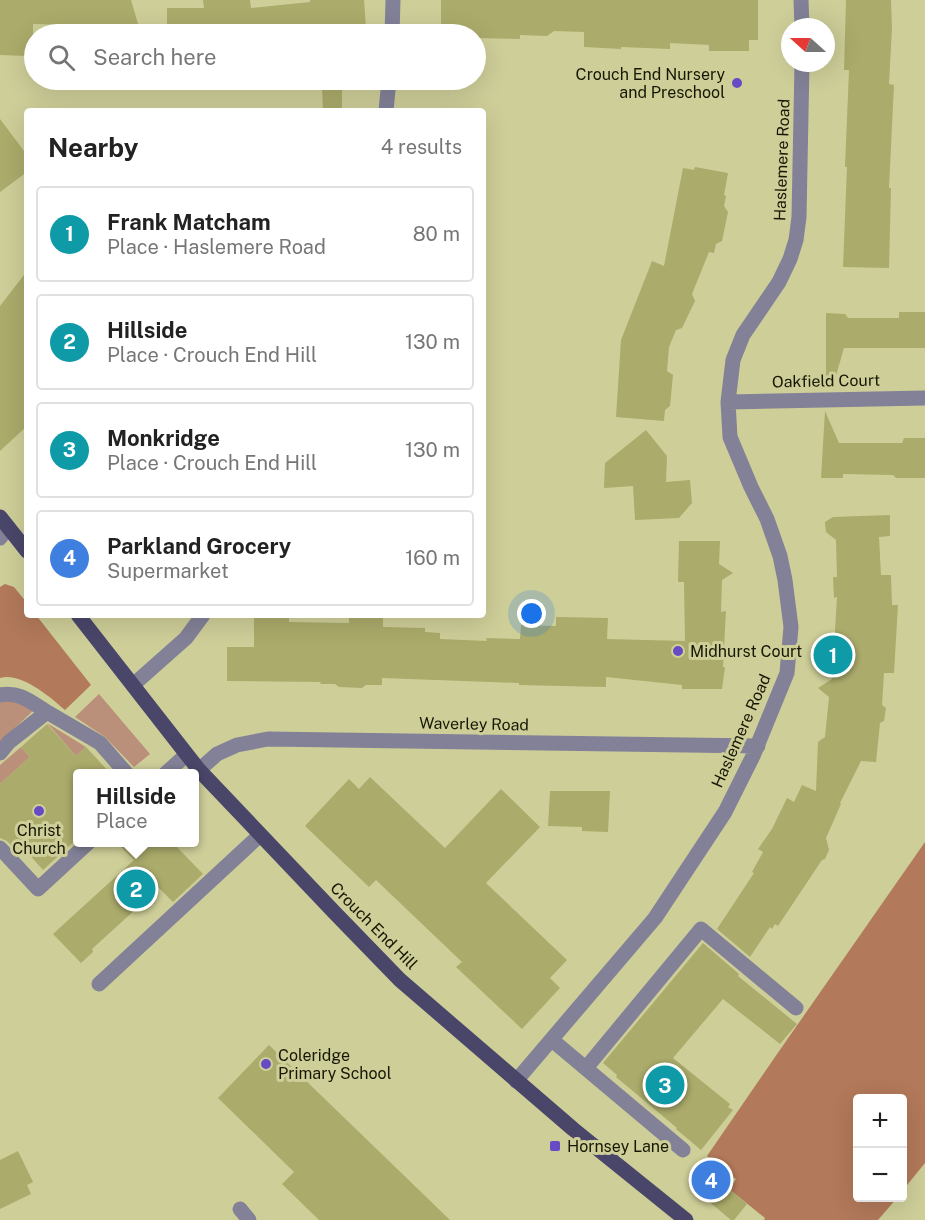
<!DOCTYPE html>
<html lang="en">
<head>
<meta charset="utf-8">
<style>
  :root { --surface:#fff; --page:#f2f2f2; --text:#222; --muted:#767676; --line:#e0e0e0; --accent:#664bc4 }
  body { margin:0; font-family:"Public Sans",sans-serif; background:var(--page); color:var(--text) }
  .controls { position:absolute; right:18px; bottom:18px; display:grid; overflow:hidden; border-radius:6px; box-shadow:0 6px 24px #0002 }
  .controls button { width:54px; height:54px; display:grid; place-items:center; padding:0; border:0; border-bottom:2px solid var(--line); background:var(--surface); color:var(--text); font:30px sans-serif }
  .compass { position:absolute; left:781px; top:18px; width:54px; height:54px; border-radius:50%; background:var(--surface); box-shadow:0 6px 24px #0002; rotate:291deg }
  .you { position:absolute; left:532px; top:614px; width:21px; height:21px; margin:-15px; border:4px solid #fff; border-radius:50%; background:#1a73e8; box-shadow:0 0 0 9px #1a73e833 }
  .badge { display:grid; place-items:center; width:39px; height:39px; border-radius:50%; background:var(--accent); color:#fff; font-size:20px; font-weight:700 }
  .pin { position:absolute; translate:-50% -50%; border:3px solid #fff; box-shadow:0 2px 6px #0006 }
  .popup { position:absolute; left:73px; top:769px; width:126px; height:78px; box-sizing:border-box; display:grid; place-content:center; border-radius:6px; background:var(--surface); filter:drop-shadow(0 2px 4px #0005); font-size:20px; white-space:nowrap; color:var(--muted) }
  .popup b { font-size:22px; color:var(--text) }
  .popup::after { content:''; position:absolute; left:50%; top:100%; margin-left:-12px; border:12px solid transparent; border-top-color:var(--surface) }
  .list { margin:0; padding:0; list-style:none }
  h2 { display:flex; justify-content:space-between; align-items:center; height:78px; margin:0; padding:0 24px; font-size:26px }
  h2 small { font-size:20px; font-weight:400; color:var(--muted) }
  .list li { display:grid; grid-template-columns:39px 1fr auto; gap:18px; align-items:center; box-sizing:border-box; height:96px; margin:0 12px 12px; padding:0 12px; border:2px solid var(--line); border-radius:6px }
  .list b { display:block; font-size:22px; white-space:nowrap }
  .list p { margin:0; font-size:20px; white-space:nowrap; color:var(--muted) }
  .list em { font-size:20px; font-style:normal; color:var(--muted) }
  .icon { flex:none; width:33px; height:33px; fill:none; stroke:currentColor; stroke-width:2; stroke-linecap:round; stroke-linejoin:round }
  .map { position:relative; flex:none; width:925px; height:1220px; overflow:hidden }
  .search { position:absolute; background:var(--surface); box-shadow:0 6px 24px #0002; left:24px; top:24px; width:462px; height:66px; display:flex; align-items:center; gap:15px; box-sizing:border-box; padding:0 21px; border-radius:33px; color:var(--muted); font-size:22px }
  .panel { position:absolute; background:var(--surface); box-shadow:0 6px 24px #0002; left:24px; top:108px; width:462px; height:510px; border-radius:6px }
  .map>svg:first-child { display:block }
  .green { fill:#bb907a }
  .forest { fill:#b2795a }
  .building { fill:#abab6b }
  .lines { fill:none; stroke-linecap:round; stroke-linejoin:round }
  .service { stroke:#838197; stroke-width:15 }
  .minor { stroke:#838197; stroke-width:15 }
  .primary { stroke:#49466a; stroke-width:15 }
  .poi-dot { fill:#664bc4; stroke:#cece99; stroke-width:2 }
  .labels { text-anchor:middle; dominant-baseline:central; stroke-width:6; stroke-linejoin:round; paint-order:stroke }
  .poi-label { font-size:16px; fill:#171704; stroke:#cece99; text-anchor:start }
  .street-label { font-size:16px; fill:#171704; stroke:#cece99 }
</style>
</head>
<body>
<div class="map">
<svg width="925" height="1220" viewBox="0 0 925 1220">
  <rect width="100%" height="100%" fill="#cece99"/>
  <path class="green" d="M99 694 150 754 134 767 105 737 75 717Z
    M7 699 35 709 0 742V702Z
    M47 723 86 747 76 756Z
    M21 747 30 757 0 784V765Z"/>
  <path class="forest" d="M5 584 14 587 27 603V615H36L91 685 65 710C50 697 21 672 0 678V587Z
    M925 842V1163L903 1190 902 1098H858V1198H897L878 1220H764L765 1218 729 1189 736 1179 707 1156 775 1057Z"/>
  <path class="building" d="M0 0H131L141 34H95L94 32H77V25L33 24V48L28 56 0 55Z
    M203 0H250L251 8 310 2V0H364L366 29 351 30 352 34H167V8H204Z
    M441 0H758V40H749V51H709V45L670 43V49L621 47V49L584 47V32L554 31 547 36 520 35V39L476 38V34H441Z
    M846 0H891L892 28 889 84 894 85 889 188H891L889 268 843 267 847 167H845L849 70H844Z
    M322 87 342 88V111H323Z
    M0 119 27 155V172L0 192Z
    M695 167 728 173 724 195 726 196 724 206 728 212 722 241 716 244 714 253 709 252 692 294 695 301 682 328 676 330 669 347 667 371 673 375 670 406 665 410 664 421 616 417 621 340 652 261 664 266 683 168 694 170Z
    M27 271V426L0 451V306Z
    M899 312H925V348H844L832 389 826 388V313L845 314 848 318H899Z
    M825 411 839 443H902L904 438H925V478H896L893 475 843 474V478H821Z
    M646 430 667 456 666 482 690 480 692 503 679 518 635 520 633 486 604 488 605 463Z
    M890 515V536L879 537 881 575H891L892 605H898L894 673H884L882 705 886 708 884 721 880 723 876 762 861 761 840 803 841 804 826 838 829 850 825 859 822 860 778 926 775 924 772 929 770 927 750 957 717 929 754 873 752 872 763 852 758 849 772 829 787 798 794 802 802 785 816 791 818 742 825 737 829 697 818 688 832 679 837 597 834 598 833 577H837L836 540 826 532 825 522 833 517Z
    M679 541H720L719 564 733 573 722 580 721 612 726 611 723 667H725L722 689H682V685L606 677V687L519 685V683L382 678V685H366L362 688 339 687 335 684H320L321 682 227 681V647H254V615H289V622L349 623V618H383V627L425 628V632L440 633V639L487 641 486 638 520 639 521 625 556 626V617L608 618 607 639 685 641 684 582H678Z
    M47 724 76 756 86 747 111 774H78V838L43 870 26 851 21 856 7 841 0 838V784L30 757 21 747Z
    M370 777 445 848 501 789 540 827 486 883 567 960 550 978 560 988 522 1029 456 967 462 962 376 880 369 887 305 826 349 779 359 789Z
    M550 791H610L608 832 582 831V827L548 826Z
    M117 843H173L203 874 173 902 159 888 92 949 93 952 81 963 53 934 134 860Z
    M703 943 739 974 738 976 797 1024 780 1044 723 999 673 1058 730 1104 728 1107 733 1110 701 1150 676 1129 677 1128 616 1077 617 1075 603 1063Z
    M269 1045 450 1220H319L282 1184 294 1172 218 1098Z
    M18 1151 33 1182 27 1185 31 1194 0 1209V1160Z
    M709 1157 734 1177 727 1187 747 1204 734 1220H731L688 1184Z"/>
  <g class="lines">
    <path class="service" d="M0 695C19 691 31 702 47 712
      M0 753 9 742 47 712 100 743 127 774
      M165 774 186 755
      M0 848 38 889 89 842
      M99 984 260 835
      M552 1040 683 1150
      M586 1068 701 929 796 1008
      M240 1209 249 1220"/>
    <path class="minor" d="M801 0 802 27
      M392 34 393 0
      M386 111 389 80
      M728 402 925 398
      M0 538 8 527
      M133 685 186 638 203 615
      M199 770 217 754 237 745 268 739 758 746
      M516 1081 655 918 725 812 753 756 787 673 791 627 785 580 780 556 767 519 751 487 730 437 728 402 733 360 743 335 779 282 790 259 796 240 799 217 802 63"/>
    <path class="primary" d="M0 517 27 551
      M78 615 199 770 334 912 400 980 573 1129 686 1220"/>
  </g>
  <g class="poi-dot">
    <circle cx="737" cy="83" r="6"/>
    <circle cx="678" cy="651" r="6"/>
    <circle cx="39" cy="811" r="6"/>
    <circle cx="266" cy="1064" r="6"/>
    <rect x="549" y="1140" width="12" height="12" rx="3"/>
  </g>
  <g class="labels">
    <g class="poi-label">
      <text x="725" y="74" text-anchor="end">Crouch End Nursery<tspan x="725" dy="18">and Preschool</tspan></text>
      <text x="690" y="651">Midhurst Court</text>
      <text x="39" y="830" text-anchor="middle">Christ<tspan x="39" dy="18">Church</tspan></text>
      <text x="278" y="1055">Coleridge<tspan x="278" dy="18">Primary School</tspan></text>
      <text x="567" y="1146">Hornsey Lane</text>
    </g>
    <g class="street-label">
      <text transform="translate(782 160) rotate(-88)">Haslemere Road</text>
      <text transform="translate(826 381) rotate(-1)">Oakfield Court</text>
      <text transform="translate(474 724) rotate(1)">Waverley Road</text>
      <text transform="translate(741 731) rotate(-66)">Haslemere Road</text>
      <text transform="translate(374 926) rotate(45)">Crouch End Hill</text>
    </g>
  </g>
</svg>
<div class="controls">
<button>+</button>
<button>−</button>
</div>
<svg class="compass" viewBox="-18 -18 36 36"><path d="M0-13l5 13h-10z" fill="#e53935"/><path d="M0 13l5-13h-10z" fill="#767676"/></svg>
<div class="you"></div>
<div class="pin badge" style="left:833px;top:655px;background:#0f9aa8">1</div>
<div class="pin badge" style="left:136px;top:889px;background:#0f9aa8">2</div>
<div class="popup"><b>Hillside</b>Place</div>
<div class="pin badge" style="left:665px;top:1085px;background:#0f9aa8">3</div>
<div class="pin badge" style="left:711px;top:1180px;background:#3f7fe0">4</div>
<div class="search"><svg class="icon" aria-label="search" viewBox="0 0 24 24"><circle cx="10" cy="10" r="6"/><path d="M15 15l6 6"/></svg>Search here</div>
<section class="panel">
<h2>Nearby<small>4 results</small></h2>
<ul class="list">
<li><span class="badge" style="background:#0f9aa8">1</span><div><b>Frank Matcham</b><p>Place · Haslemere Road</p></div><em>80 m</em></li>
<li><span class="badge" style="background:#0f9aa8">2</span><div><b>Hillside</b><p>Place · Crouch End Hill</p></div><em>130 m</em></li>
<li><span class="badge" style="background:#0f9aa8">3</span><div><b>Monkridge</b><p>Place · Crouch End Hill</p></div><em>130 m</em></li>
<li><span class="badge" style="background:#3f7fe0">4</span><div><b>Parkland Grocery</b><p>Supermarket</p></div><em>160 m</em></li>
</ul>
</section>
</div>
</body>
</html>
